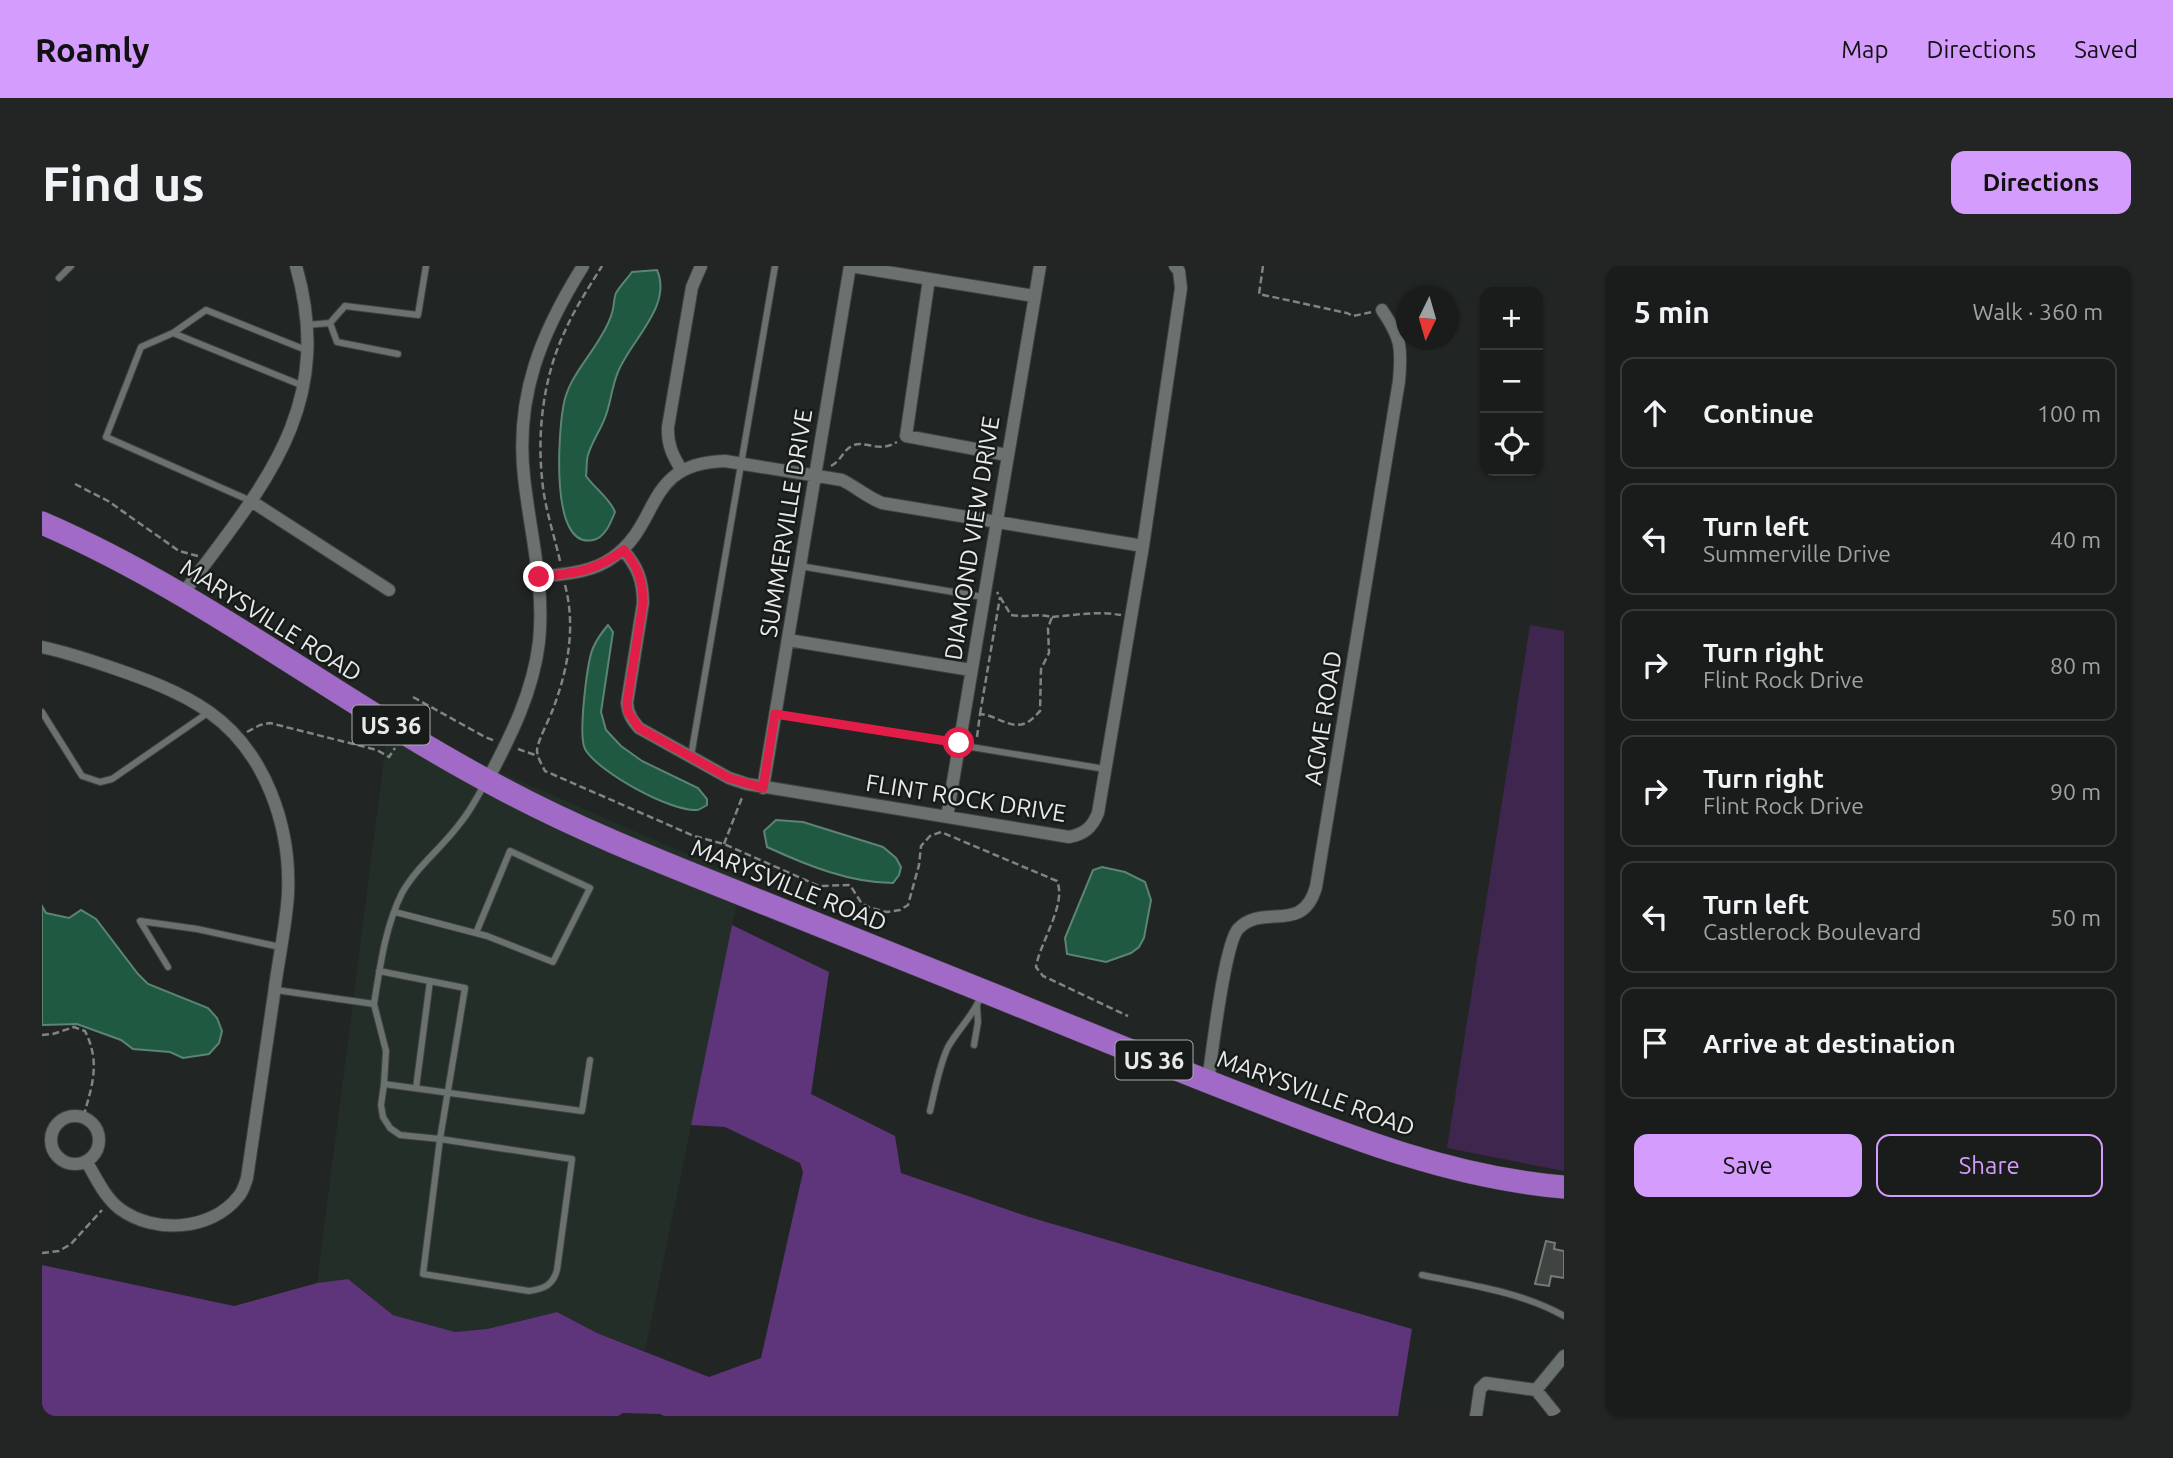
<!DOCTYPE html>
<html lang="en">
<head>
<meta charset="utf-8">
<style>
  :root { --surface:#191c1a; --page:#222523; --text:#f1f3f6; --muted:#9fa1a2; --line:#373a39; --accent:#d49cfc }
  body { margin:0; font-family:Ubuntu,sans-serif; background:var(--page); color:var(--text) }
  .controls { position:absolute; right:21px; top:21px; display:grid; overflow:hidden; border-radius:14px; box-shadow:0 2px 5px #0004 }
  .controls button { width:63px; height:63px; display:grid; place-items:center; padding:0; border:0; border-bottom:2px solid var(--line); background:var(--surface); color:var(--text); font:35px sans-serif }
  .compass { position:absolute; left:1354px; top:21px; width:63px; height:63px; border-radius:50%; background:var(--surface); box-shadow:0 2px 5px #0004; rotate:185deg }
  .stop { position:absolute; width:21px; height:21px; margin:-16px; border:5px solid #e11d48; border-radius:50%; background:#fff }
  .stop.end { background:#e11d48; border-color:#fff; box-shadow:0 2px 7px #0008 }
  .list { margin:0; padding:0; list-style:none }
  h2 { display:flex; justify-content:space-between; align-items:center; height:91px; margin:0; padding:0 28px; font-size:30px }
  h2 small { font-size:23px; font-weight:400; color:var(--muted) }
  .list li { display:grid; grid-template-columns:46px 1fr auto; gap:21px; align-items:center; box-sizing:border-box; height:112px; margin:0 14px 14px; padding:0 14px; border:2px solid var(--line); border-radius:14px }
  .list b { display:block; font-size:26px; white-space:nowrap }
  .list p { margin:0; font-size:23px; white-space:nowrap; color:var(--muted) }
  .list em { font-size:23px; font-style:normal; color:var(--muted) }
  .actions { display:flex; gap:14px; padding:21px 28px }
  .actions a { flex:1; padding:16px 0; border:2px solid var(--accent); border-radius:14px; text-align:center; font-size:24px; color:var(--accent) }
  .actions .main { background:var(--accent); color:#111 }
  .icon { flex:none; width:38px; height:38px; fill:none; stroke:currentColor; stroke-width:2; stroke-linecap:round; stroke-linejoin:round }
  .map { position:relative; flex:none; width:1522px; height:1150px; overflow:hidden; border-radius:14px }
  header { display:flex; align-items:center; gap:42px; box-sizing:border-box; height:98px; padding:0 35px; background:var(--accent); color:#111 }
  header strong { font-size:33px }
  nav { display:flex; gap:38px; margin-inline-start:auto; font-size:24px }
  .intro { display:flex; align-items:center; justify-content:space-between; box-sizing:border-box; height:168px; padding:0 42px }
  h1 { margin:0; font-size:49px }
  .button { padding:18px 32px; border-radius:14px; background:var(--accent); color:#111; font-size:24px; font-weight:700 }
  main { display:flex; gap:42px; padding:0 42px }
  aside { flex:1; background:var(--surface); border-radius:14px; box-shadow:0 2px 5px #0004 }
  .map>svg:first-child { display:block }
  .built { fill:#232e28 }
  .green { fill:#3f264f }
  .forest { fill:#5e347a }
  .water { fill:#205942; stroke:#5c8474; stroke-width:2 }
  .building { fill:#3f4441; stroke:#747a77; stroke-width:2 }
  .lines { fill:none; stroke-linecap:round; stroke-linejoin:round }
  .lane-casing { stroke:#3f4341; stroke-width:8 }
  .street-casing { stroke:#3f4341; stroke-width:14 }
  .highway-casing { stroke:#3f4341; stroke-width:24 }
  .path { stroke:#808482; stroke-width:2.5; stroke-dasharray:7 3.5; stroke-linecap:butt }
  .lane { stroke:#6b716e; stroke-width:6 }
  .street { stroke:#6b716e; stroke-width:12 }
  .highway { stroke:#a06ac6; stroke-width:23 }
  .route { stroke:#e11d48; stroke-width:9 }
  .labels { text-anchor:middle; dominant-baseline:central; stroke-width:5; stroke-linejoin:round; paint-order:stroke }
  .shield { fill:#171c1a; stroke:#a9acaa; stroke-width:2 }
  .shield-label { font-size:23px; font-weight:bold; fill:#e7eae8 }
  .street-label { font-size:24px; fill:#e7eae8; stroke:#171c1a }
</style>
</head>
<body>
<header>
<strong>Roamly</strong>
<nav><a>Map</a><a>Directions</a><a>Saved</a></nav>
</header>
<div class="intro"><h1>Find us</h1><a class="button">Directions</a></div>
<main>
<div class="map">
<svg width="1522" height="1150" viewBox="0 0 1522 1150">
  <rect width="100%" height="100%" fill="#212523"/>
  <path class="built" d="M348 446 428 493 702 613 690 659 603 1085 555 1067 515 1046 445 1063 413 1066 351 1049 306 1013 275 1017Z"/>
  <path class="green" d="M1488 359 1522 365V905L1405 882Z"/>
  <path class="forest" d="M690 659 787 706 769 828 853 870 859 907 987 951 1370 1063 1356 1150H622L618 1148 581 1147 576 1150H0V999L192 1040 275 1017 306 1013 351 1049 413 1066 445 1063 515 1046 555 1067 667 1111 719 1092 761 906 758 897 683 861 649 859Z"/>
  <path class="water" d="M615 4C631 40 588 75 576 106 570 120 569 135 564 149 560 162 550 175 546 189 544 195 545 204 544 210 554 224 567 231 573 246 569 256 563 272 551 274 507 284 517 166 521 142 525 114 544 96 558 72 563 64 569 53 571 43 572 38 572 32 574 27 578 20 585 13 590 6Z
    M566 359 571 366 559 446 564 464 579 480 600 495 656 522 665 533V539C662 541 659 543 655 544 629 546 556 506 543 483 536 470 545 396 551 382 555 373 560 366 566 359Z
    M734 554 761 556 841 581 854 592 859 601 857 609 851 617C808 617 764 599 725 581L722 565Z
    M1060 601 1083 606 1103 616 1109 634 1102 672 1097 681 1089 687 1064 696 1025 688 1023 672 1051 604Z
    M0 640 4 647 27 652 39 644 54 653 96 708 106 718 166 742 175 752 180 765 177 777 167 788 141 792 128 786 91 783 79 774 35 758 0 759Z"/>
  <path class="building" d="M1504 975 1513 977 1512 983 1522 985V1012L1509 1010 1507 1020 1493 1018Z"/>
  <g class="lines">
    <defs>
      <path id="lane" d="M17 12 29 0
        M288 57 295 76 356 88
        M265 59 288 57 303 40 376 49 384 0
        M131 67 164 44 264 84
        M209 235 64 171 99 81 131 67 259 119
        M758 300 941 331
        M0 446 40 510 58 516 70 513 167 446
        M733 448 917 477
        M917 479 1063 503
        M649 490 733 0
        M353 646 445 670 511 696 548 622 468 585 434 667
        M126 701 98 655 155 663 238 681
        M337 705 423 722 398 873 381 1008 487 1025C502 1023 511 1019 515 1004L530 893 398 873 358 869 348 862 341 851 339 839 342 818 540 845 548 794
        M234 724 332 738C338 701 343 661 360 627 375 600 401 581 419 556 428 545 435 532 442 519
        M332 738 344 785 342 818
        M932 779 936 756 935 741
        M374 822 388 715
        M888 845C893 824 897 800 906 781 916 763 932 749 939 730
        M1380 1009C1427 1019 1480 1026 1522 1050"/>
      <path id="street" d="M808 0 992 30
        M887 13 864 170 965 189
        M640 205C631 190 625 179 626 161L650 21 659 0
        M209 235 347 324
        M581 284C596 301 601 315 601 337L585 437C586 448 590 454 597 462L687 512 705 518 1027 571C1042 568 1050 562 1056 547L1101 280 1139 22 1137 5 1133 0
        M497 311C522 308 549 307 570 292 620 258 601 197 683 195L800 214C814 221 825 231 840 237L1101 280
        M140 329C219 222 295 143 254 0
        M746 374 929 404
        M0 381C24 386 48 394 71 402 103 413 139 426 167 446 224 486 249 561 246 628 244 661 236 695 232 728 223 789 214 850 205 912 203 918 201 926 196 931 169 965 112 968 78 943 62 931 54 911 44 895
        M445 515C469 470 491 426 497 376 503 319 488 267 482 211 473 130 499 67 541 0
        M721 522 808 0
        M905 551 998 0
        M1166 815C1170 788 1182 680 1196 663 1221 636 1260 670 1274 621L1357 115C1360 81 1359 72 1340 44
        M9 874a24 24 0 1 1 48 0a24 24 0 1 1-48 0Z
        M1494 1124 1515 1150
        M1434 1150 1438 1123 1444 1117 1494 1124 1522 1090"/>
      <path id="highway" d="M0 257C162 327 301 439 457 521 531 561 609 592 687 623 778 660 869 696 959 732 1042 766 1125 800 1208 832 1310 872 1412 912 1522 921"/>
    </defs>
    <use href="#lane" class="lane-casing"/>
    <use href="#street" class="street-casing"/>
    <use href="#highway" class="highway-casing"/>
    <path class="path" d="M1221 0 1217 28 1305 47 1311 50 1330 46
      M789 200C800 194 801 184 810 180 823 173 835 188 855 176
      M33 218 66 235 137 285 156 290
      M518 295C512 268 502 240 500 212 495 164 502 109 523 65 533 42 547 21 560 0
      M523 319C534 361 526 403 511 443 507 454 496 474 495 484 495 491 500 499 503 505L652 570 682 578 777 620 808 619 820 638 829 642 845 646 858 644 866 639 877 599 879 580 888 570 899 566 1015 615C1025 638 998 676 994 701L1001 710 1086 750
      M1010 351C1033 349 1055 345 1079 349
      M371 431 443 471 453 475
      M938 448 958 331
      M205 466 218 459 228 457 335 484 347 491 353 482
      M935 471 938 448C954 449 969 464 984 457 989 455 994 449 998 445L999 403 1007 387 1006 362 1010 351C993 347 986 352 969 349L955 326
      M476 483 496 490
      M682 578 701 529
      M0 769 11 768 32 761 43 765C59 797 50 820 41 852
      M0 987 17 985 29 978 60 944"/>
    <use href="#lane" class="lane"/>
    <use href="#street" class="street"/>
    <use href="#highway" class="highway"/>
  </g>
  <g class="lines">
    <path class="route" d="M497 311C532 307 552 306 582 284 596 301 601 315 601 337L585 437 586 446 597 462 687 512 721 522 733 448 917 477"/>
  </g>
  <g class="labels">
    <g class="shield">
      <rect x="310.5" y="439.5" width="77" height="39" rx="5"/>
      <rect x="1073.5" y="774.5" width="77" height="39" rx="5"/>
    </g>
    <g class="shield-label">
      <text x="349" y="459">US 36</text>
      <text x="1112" y="794">US 36</text>
    </g>
    <g class="street-label">
      <text transform="translate(744 257) rotate(-81)">SUMMERVILLE DRIVE</text>
      <text transform="translate(930 272) rotate(-81)">DIAMOND VIEW DRIVE</text>
      <text transform="translate(229 354) rotate(32)">MARYSVILLE ROAD</text>
      <text transform="translate(1281 452) rotate(-81)">ACME ROAD</text>
      <text transform="translate(924 532) rotate(9)">FLINT ROCK DRIVE</text>
      <text transform="translate(747 619) rotate(22)">MARYSVILLE ROAD</text>
      <text transform="translate(1274 827) rotate(20)">MARYSVILLE ROAD</text>
    </g>
  </g>
</svg>
<div class="controls">
<button>+</button>
<button>−</button>
<button><svg class="icon" aria-label="locate" viewBox="0 0 24 24"><circle cx="12" cy="12" r="6"/><path d="M12 2v4M12 18v4M2 12h4M18 12h4"/></svg></button>
</div>
<svg class="compass" viewBox="-18 -18 36 36"><path d="M0-13l5 13h-10z" fill="#e53935"/><path d="M0 13l5-13h-10z" fill="#9fa1a2"/></svg>
<div class="stop" style="left:917px;top:477px"></div>
<div class="stop end" style="left:497px;top:311px"></div>
</div>
<aside>
<h2>5 min<small>Walk · 360 m</small></h2>
<ul class="list">
<li><svg class="icon" aria-label="ahead" viewBox="0 0 24 24"><path d="M12 20V5M6 11l6-6 6 6"/></svg><div><b>Continue</b></div><em>100 m</em></li>
<li><svg class="icon" aria-label="left" viewBox="0 0 24 24"><path d="M17 20v-9H6M10 6l-5 5 5 5"/></svg><div><b>Turn left</b><p>Summerville Drive</p></div><em>40 m</em></li>
<li><svg class="icon" aria-label="right" viewBox="0 0 24 24"><path d="M7 20v-9h11M14 6l5 5-5 5"/></svg><div><b>Turn right</b><p>Flint Rock Drive</p></div><em>80 m</em></li>
<li><svg class="icon" aria-label="right" viewBox="0 0 24 24"><path d="M7 20v-9h11M14 6l5 5-5 5"/></svg><div><b>Turn right</b><p>Flint Rock Drive</p></div><em>90 m</em></li>
<li><svg class="icon" aria-label="left" viewBox="0 0 24 24"><path d="M17 20v-9H6M10 6l-5 5 5 5"/></svg><div><b>Turn left</b><p>Castlerock Boulevard</p></div><em>50 m</em></li>
<li><svg class="icon" aria-label="arrive" viewBox="0 0 24 24"><path d="M6 21V4h12l-3 4 3 4H6"/></svg><div><b>Arrive at destination</b></div></li>
</ul>
<div class="actions"><a class="main">Save</a><a>Share</a></div>
</aside>
</main>
</body>
</html>
